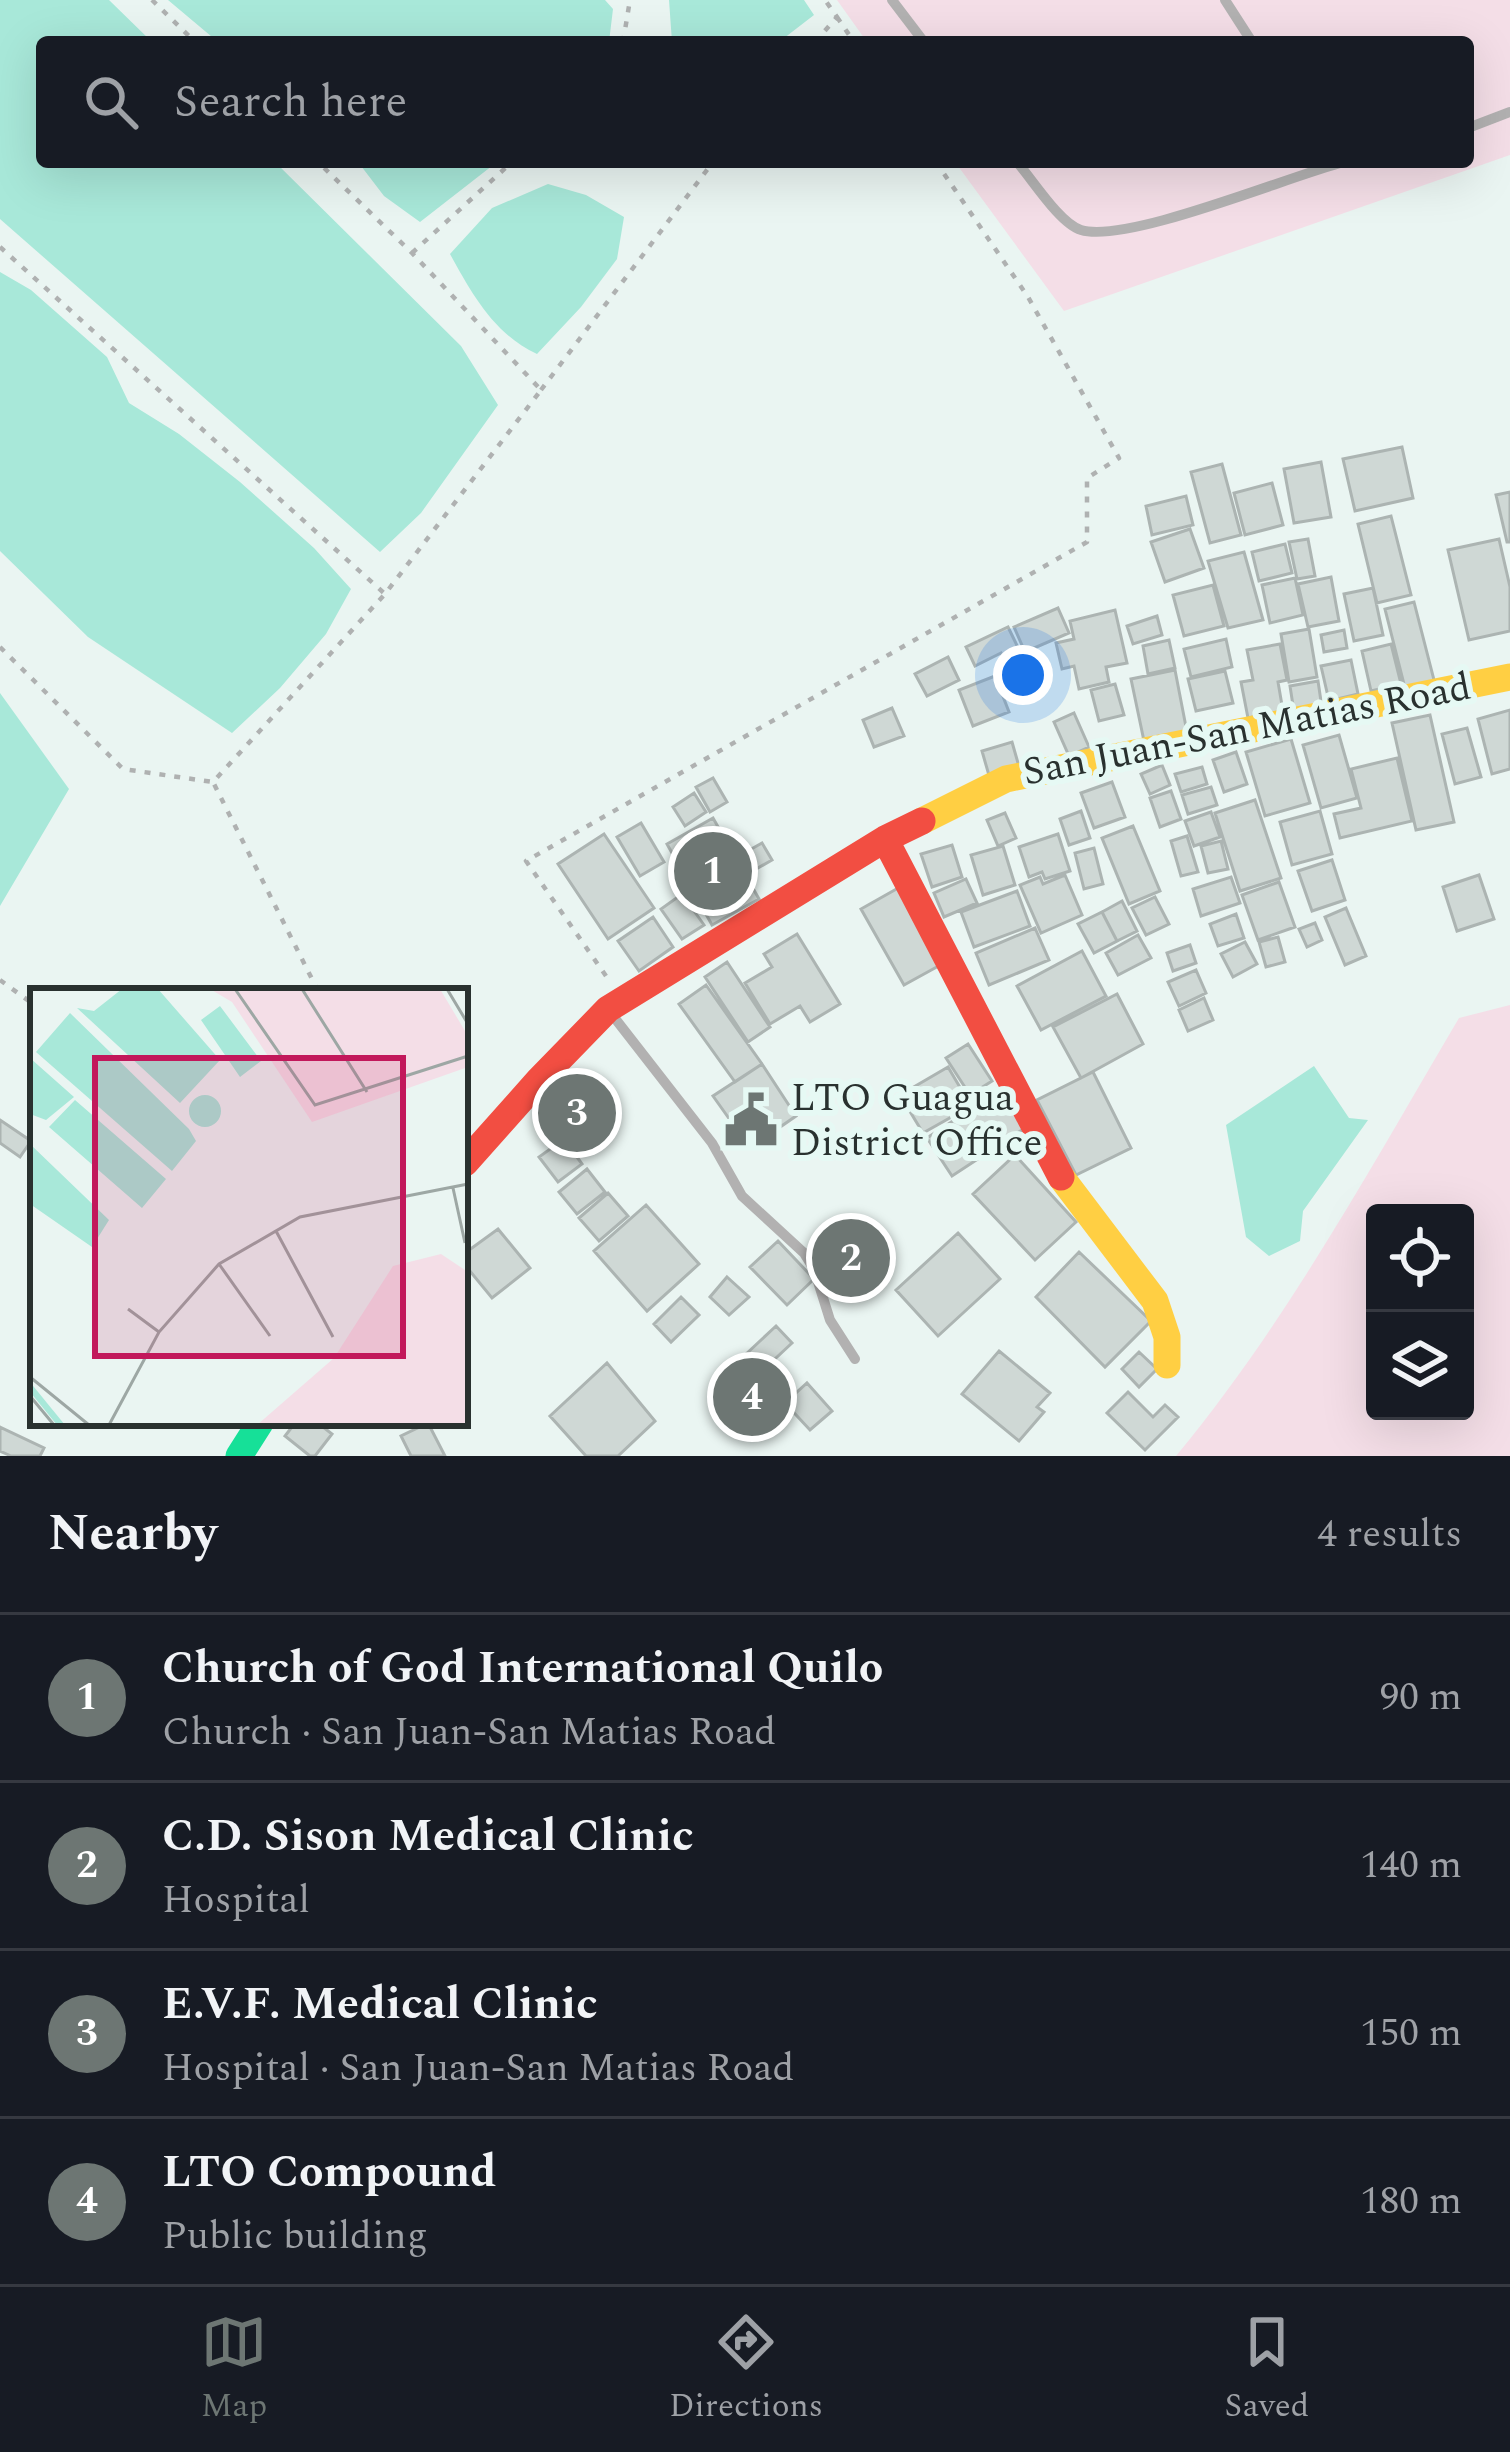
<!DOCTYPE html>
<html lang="en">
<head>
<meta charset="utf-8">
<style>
  :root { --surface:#171b24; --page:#20242c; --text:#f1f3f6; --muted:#9ea1a6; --line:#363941; --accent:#6d7673 }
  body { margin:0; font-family:Spectral,serif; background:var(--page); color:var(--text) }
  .controls { position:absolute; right:36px; bottom:36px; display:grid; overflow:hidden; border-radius:12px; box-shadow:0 12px 48px #0002 }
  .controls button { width:108px; height:108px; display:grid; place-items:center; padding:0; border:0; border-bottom:3px solid var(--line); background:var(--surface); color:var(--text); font:60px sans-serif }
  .you { position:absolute; left:1023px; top:675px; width:42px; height:42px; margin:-30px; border:9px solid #fff; border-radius:50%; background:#1a73e8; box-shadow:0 0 0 18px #1a73e833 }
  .badge { display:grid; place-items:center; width:78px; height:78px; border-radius:50%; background:var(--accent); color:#fff; font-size:39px; font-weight:700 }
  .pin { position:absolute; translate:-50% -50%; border:6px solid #fff; box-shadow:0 3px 12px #0006 }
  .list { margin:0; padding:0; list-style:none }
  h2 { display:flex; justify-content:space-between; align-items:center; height:156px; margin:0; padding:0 48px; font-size:51px }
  h2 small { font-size:39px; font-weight:400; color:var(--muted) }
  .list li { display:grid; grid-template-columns:78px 1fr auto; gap:36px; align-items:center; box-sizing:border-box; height:168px; padding:0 48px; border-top:3px solid var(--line) }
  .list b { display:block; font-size:45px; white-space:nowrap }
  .list p { margin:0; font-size:39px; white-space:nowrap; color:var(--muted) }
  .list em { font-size:39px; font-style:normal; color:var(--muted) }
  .icon { flex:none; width:66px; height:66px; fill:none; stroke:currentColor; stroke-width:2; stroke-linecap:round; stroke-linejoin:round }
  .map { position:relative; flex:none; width:1510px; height:1456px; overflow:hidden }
  .search { position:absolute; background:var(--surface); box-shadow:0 12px 48px #0002; left:36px; right:36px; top:36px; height:132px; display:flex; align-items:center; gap:30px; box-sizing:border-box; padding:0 42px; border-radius:12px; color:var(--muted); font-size:45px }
  .sheet { height:828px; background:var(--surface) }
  nav { display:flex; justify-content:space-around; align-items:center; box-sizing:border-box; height:168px; border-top:3px solid var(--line); background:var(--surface); font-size:33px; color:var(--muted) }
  nav a { display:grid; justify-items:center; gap:6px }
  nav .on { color:var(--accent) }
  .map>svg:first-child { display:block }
  .green { fill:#f4dee7; fill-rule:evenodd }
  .water { fill:#a8e8d9 }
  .building { fill:#cfd8d5; stroke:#acb4b2; stroke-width:3 }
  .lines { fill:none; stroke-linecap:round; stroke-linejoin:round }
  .path { stroke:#afb1b1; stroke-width:4.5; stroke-dasharray:6 9; stroke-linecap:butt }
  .lane { stroke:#b2b1b1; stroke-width:10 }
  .fast { stroke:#16e098; stroke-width:27 }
  .slow { stroke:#ffcf43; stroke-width:27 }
  .jam { stroke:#f24e42; stroke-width:27 }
  .labels { text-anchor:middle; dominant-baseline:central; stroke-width:12; stroke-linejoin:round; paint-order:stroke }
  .street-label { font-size:39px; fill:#29312f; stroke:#e6f9f4 }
  .poi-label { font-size:39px; fill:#29312f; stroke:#e6f9f4; text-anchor:start }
  .inset-river { fill:none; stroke:#a8e8d9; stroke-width:6 }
  .inset-road { fill:none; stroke:#9da7a4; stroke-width:3 }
  .view { fill:#c2185b; fill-opacity:0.15; stroke:#c2185b; stroke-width:6 }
  .inset-edge { fill:none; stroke:#29312f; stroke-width:6 }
</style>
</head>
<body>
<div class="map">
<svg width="1510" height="1456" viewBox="0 0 1510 1456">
  <rect width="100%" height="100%" fill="#eaf5f2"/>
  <path class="green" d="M837 0H1510V155L1064 311 955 162H1468V42H867Z
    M1510 1005V1456H1176C1287 1322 1371 1167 1459 1018ZM1375 1213H1465V1411H1375Z"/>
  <path class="water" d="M0 0H109L152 42H42V162H275L461 346 498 405 421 513 380 552 0 219Z
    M168 0H605L613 9 609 42H218Z
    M669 0H804L814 15 779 42H672Z
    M358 162H497L420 222 384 196Z
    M548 184 586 195 624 217 617 259 581 307 537 354C494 334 472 294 450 254L492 208Z
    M0 272 31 290 107 357 129 403 179 434 240 482 314 548 351 589 326 634 280 688 232 733 88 637 0 551Z
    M0 693 69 789 0 906Z
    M1314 1066 1349 1118 1368 1120 1303 1211 1300 1241 1269 1256 1246 1237 1226 1125Z"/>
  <path class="building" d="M1402 447 1413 498 1355 511 1343 459Z
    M1321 462 1331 517 1294 523 1284 469Z
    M1222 464 1241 535 1210 543 1191 472Z
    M1272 483 1283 525 1245 535 1234 493Z
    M1510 492V542H1507L1496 495Z
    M1186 496 1193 525 1152 535 1146 506Z
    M1391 516 1411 595 1377 603 1358 524Z
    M1190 529 1204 568 1165 582 1151 542Z
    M1308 539 1315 576 1297 579 1289 542Z
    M1499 539 1510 587V631L1469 640 1448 550Z
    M1285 544 1292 573 1259 581 1252 552Z
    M1244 552 1263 620 1228 628 1208 561Z
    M1331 577 1339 621 1308 627 1298 584Z
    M1295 578 1303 615 1270 623 1262 585Z
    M1213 585 1224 626 1184 636 1173 595Z
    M1373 588 1383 635 1354 641 1344 594Z
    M1414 602 1435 684 1406 692 1385 609Z
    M1058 608 1069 633 1025 652 1014 627Z
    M1115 610 1127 663 1106 667 1109 682 1079 689 1074 666 1062 669 1056 643 1074 639 1070 621Z
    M1157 616 1162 635 1133 644 1127 626Z
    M1008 627 1027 666 1010 673 1001 653 975 666 966 647Z
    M1309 629 1317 677 1289 682 1281 634Z
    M1344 630 1347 648 1324 652 1321 635Z
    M1226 639 1232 667 1191 677 1184 649Z
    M1169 640 1175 668 1148 674 1143 646Z
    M1280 644 1287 680 1278 682 1283 711 1248 718 1241 682 1253 680 1247 650Z
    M1391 644 1401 684 1371 691 1362 651Z
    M948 657 959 680 927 696 915 674Z
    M1351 660 1358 694 1329 701 1321 666Z
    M1175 670 1187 732 1144 741 1131 679Z
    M1225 671 1233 703 1196 711 1188 679Z
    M995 676 1009 712 973 726 959 690Z
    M1318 681 1322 708 1294 712 1290 686Z
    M1115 684 1124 715 1099 721 1091 690Z
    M892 708 904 736 874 747 863 720Z
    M1510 710V769L1492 774 1478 719Z
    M1074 713 1089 747 1069 756 1054 722Z
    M1430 715 1454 822 1416 830 1392 723Z
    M1467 728 1481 777 1455 784 1442 734Z
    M1339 735 1357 798 1321 808 1303 745Z
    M1291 739 1310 803 1265 816 1246 752Z
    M1012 742 1020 770 990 779 982 751Z
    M1236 752 1247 784 1224 792 1213 760Z
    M1397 758 1412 821 1340 838 1334 814 1361 808 1351 769Z
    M1162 765 1170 785 1150 794 1141 774Z
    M1202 767 1207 784 1181 792 1175 774Z
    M713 778 727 802 710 812 696 787Z
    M1112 782 1125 817 1094 828 1081 793Z
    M1211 787 1217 805 1188 814 1182 795Z
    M1171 791 1181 819 1160 827 1150 798Z
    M694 793 706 812 685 826 673 807Z
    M1255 800 1281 878 1240 891 1215 813Z
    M1081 811 1090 838 1069 845 1060 819Z
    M1320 811 1332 854 1292 865 1280 822Z
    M1211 812 1220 837 1194 846 1185 821Z
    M1005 813 1016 838 998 846 987 820Z
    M713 818 759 899 712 925 667 844Z
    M641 823 664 862 640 876 617 837Z
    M1133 826 1160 891 1129 904 1102 838Z
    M604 834 654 908 608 939 558 864Z
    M1058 834 1070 871 1045 879 1042 872 1029 877 1019 847Z
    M1187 836 1198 872 1181 876 1171 841Z
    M1221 841 1228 869 1208 873 1201 846Z
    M762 843 772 860 749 873 739 856Z
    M952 845 962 877 932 887 921 854Z
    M1003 846 1015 885 983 895 971 855Z
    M1094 848 1103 884 1084 889 1075 853Z
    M1332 860 1345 900 1312 911 1298 871Z
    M1065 875 1082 915 1041 933 1020 885 1040 877 1043 884Z
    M1479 875 1494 919 1457 931 1443 887Z
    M1231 877 1240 903 1201 916 1193 889Z
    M966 879 977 903 944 917 934 893Z
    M1279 882 1295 927 1258 940 1242 895Z
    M900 887 944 963 904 985 861 909Z
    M1017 891 1030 926 974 947 961 912Z
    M682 894 704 925 682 939 661 909Z
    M1155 897 1169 924 1146 935 1132 908Z
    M1122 901 1137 931 1117 941 1102 912Z
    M1346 908 1366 956 1345 965 1325 917Z
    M1102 912 1117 941 1094 953 1078 924Z
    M1236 914 1244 938 1218 946 1210 924Z
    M653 917 673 947 639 971 618 941Z
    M1315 923 1322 940 1307 947 1299 929Z
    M1035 928 1049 960 989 985 976 953Z
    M797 934 840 1004 810 1022 800 1006 770 1024 745 983 772 967 764 954Z
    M1138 935 1151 958 1118 975 1106 953Z
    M1278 937 1285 962 1266 967 1259 942Z
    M1245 942 1257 964 1233 977 1221 954Z
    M1190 945 1196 963 1173 971 1167 953Z
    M1082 951 1106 996 1041 1030 1017 986Z
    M727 962 770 1027 748 1042 705 977Z
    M1196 970 1206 993 1179 1006 1168 982Z
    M706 985 762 1064 735 1082 679 1004Z
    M1117 994 1143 1044 1081 1078 1053 1027Z
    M1204 998 1213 1020 1188 1031 1179 1010Z
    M968 1044 992 1081 970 1095 946 1058Z
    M762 1064 796 1116 750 1148 713 1096Z
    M948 1067 971 1106 923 1133 900 1095Z
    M1093 1072 1131 1148 1076 1175 1037 1100Z
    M1000 1090 1025 1128 952 1176 927 1138Z
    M581 1095 593 1115 574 1129 560 1110Z
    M0 1120 31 1141 20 1157 0 1143Z
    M564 1139 582 1164 558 1182 539 1157Z
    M1015 1155 1076 1222 1035 1260 973 1194Z
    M587 1169 605 1192 577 1214 559 1192Z
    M608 1193 628 1216 599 1241 579 1218Z
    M646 1205 699 1264 647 1311 594 1251Z
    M498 1229 530 1268 492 1298 465 1265V1253Z
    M958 1233 1000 1279 938 1336 896 1290Z
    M850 1237 872 1263 852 1280 830 1253Z
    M778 1241 814 1279 787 1305 750 1267Z
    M1079 1252 1151 1321 1105 1367 1036 1297Z
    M727 1277 749 1297 729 1315 710 1297Z
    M681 1297 699 1315 671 1342 654 1324Z
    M776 1326 792 1343 761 1372 745 1355Z
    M999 1351 1050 1393 1037 1407 1044 1412 1019 1441 962 1394Z
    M1139 1352 1157 1369 1139 1387 1122 1369Z
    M607 1363 655 1421 618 1456H586L550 1416Z
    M807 1383 832 1411 810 1430 785 1403Z
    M1128 1392 1153 1417 1165 1405 1178 1417 1145 1450 1107 1413Z
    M295 1423H318L332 1434 315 1456H310L285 1436Z
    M428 1423 445 1456H411L401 1436Z
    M0 1427 44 1448 40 1456H11L0 1451Z"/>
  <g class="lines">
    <path class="path" d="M152 0 195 42
      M837 17 854 42
      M623 42 630 0
      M815 42 837 17 825 0
      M0 247 385 594
      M412 253 512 162
      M541 390 713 162
      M0 647 123 769 213 782
      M606 976 526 861 1087 542V478L1119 458 1028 297 936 162
      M0 980 33 1004
      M318 991 213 782 385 594 541 390 412 253 318 162"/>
    <path class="lane" d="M892 0 924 42
      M1225 0 1252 42
      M1468 128 1510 112
      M1017 162C1032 179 1060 224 1081 230 1127 244 1289 176 1344 162
      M610 1012 712 1143 742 1196 804 1253 814 1269 830 1320 855 1359"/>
    <path class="fast" d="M239 1456 260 1423"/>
    <path class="slow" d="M922 821 1006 779 1510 677
      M1061 1177 1155 1301 1167 1337V1365"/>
    <path class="jam" d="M885 839 1061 1177
      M465 1163 538 1081 608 1009 885 839 922 821"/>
  </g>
  <defs>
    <symbol id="civic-bare" viewBox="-9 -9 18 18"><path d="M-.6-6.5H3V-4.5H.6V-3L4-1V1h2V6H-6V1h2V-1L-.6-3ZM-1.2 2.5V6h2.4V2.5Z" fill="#6d7673" stroke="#e6f9f4" stroke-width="2.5" paint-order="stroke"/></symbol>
  </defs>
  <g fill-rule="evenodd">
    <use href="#civic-bare" x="713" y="1082" width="76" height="76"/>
  </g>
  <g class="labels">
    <g class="street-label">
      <text transform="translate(1247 730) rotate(-11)">San Juan-San Matias Road</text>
    </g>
    <g class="poi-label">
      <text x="791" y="1098">LTO Guagua<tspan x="791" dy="45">District Office</tspan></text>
    </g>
  </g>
  <g transform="translate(30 988)">
    <rect width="438" height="438" fill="#eaf5f2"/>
    <path d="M180 1H410L438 48V79L282 134 202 14ZM411 266 438 284V437H227L304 370 363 278Z" fill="#f4dee7"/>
    <path d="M92 1H128L190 72 150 115 47 20 64 23ZM190 18 231 73 210 89 171 32ZM40 25 159 141 166 153 142 183 6 64ZM0 70 44 109 16 132 0 126ZM159 123a16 16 0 1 1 32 0a16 16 0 1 1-32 0ZM45 112 136 191 112 220 19 139ZM0 156 79 232 62 259 0 216Z" fill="#a8e8d9"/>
    <path class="inset-river" d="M0 399 31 437"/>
    <path class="inset-road" d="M205 1 285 117 438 68M272 1 337 104M417 1 438 36M423 200 435 255M246 243 303 349M189 276 240 348M98 321 129 344M0 389 59 437M0 408 24 437M79 437 129 344 189 276 270 229 438 196"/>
    <path class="view" d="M65 70H373V368H65Z"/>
    <rect width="438" height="438" class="inset-edge"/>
  </g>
</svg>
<div class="controls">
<button><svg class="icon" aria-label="locate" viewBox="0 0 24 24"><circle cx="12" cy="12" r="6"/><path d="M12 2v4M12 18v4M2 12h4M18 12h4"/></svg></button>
<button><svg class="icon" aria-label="layers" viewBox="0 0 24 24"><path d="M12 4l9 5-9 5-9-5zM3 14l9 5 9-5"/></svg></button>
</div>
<div class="you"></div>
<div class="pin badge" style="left:713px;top:871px">1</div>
<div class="pin badge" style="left:851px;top:1258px">2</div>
<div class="pin badge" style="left:577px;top:1113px">3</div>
<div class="pin badge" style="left:752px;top:1397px">4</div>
<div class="search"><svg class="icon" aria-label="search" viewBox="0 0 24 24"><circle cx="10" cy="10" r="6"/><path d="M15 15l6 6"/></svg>Search here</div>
</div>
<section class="sheet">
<h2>Nearby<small>4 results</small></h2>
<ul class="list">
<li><span class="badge">1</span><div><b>Church of God International Quilo</b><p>Church · San Juan-San Matias Road</p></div><em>90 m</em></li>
<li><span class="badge">2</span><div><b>C.D. Sison Medical Clinic</b><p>Hospital</p></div><em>140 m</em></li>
<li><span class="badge">3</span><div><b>E.V.F. Medical Clinic</b><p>Hospital · San Juan-San Matias Road</p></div><em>150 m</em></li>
<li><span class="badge">4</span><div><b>LTO Compound</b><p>Public building</p></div><em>180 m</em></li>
</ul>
</section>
<nav>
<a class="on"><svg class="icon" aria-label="map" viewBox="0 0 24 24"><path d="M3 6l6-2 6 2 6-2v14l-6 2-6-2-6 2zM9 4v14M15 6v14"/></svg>Map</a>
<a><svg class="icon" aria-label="directions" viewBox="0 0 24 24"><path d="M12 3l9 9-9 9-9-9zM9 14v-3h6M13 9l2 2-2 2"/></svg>Directions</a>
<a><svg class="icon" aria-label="saved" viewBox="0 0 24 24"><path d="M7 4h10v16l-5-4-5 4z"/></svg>Saved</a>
</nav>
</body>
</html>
